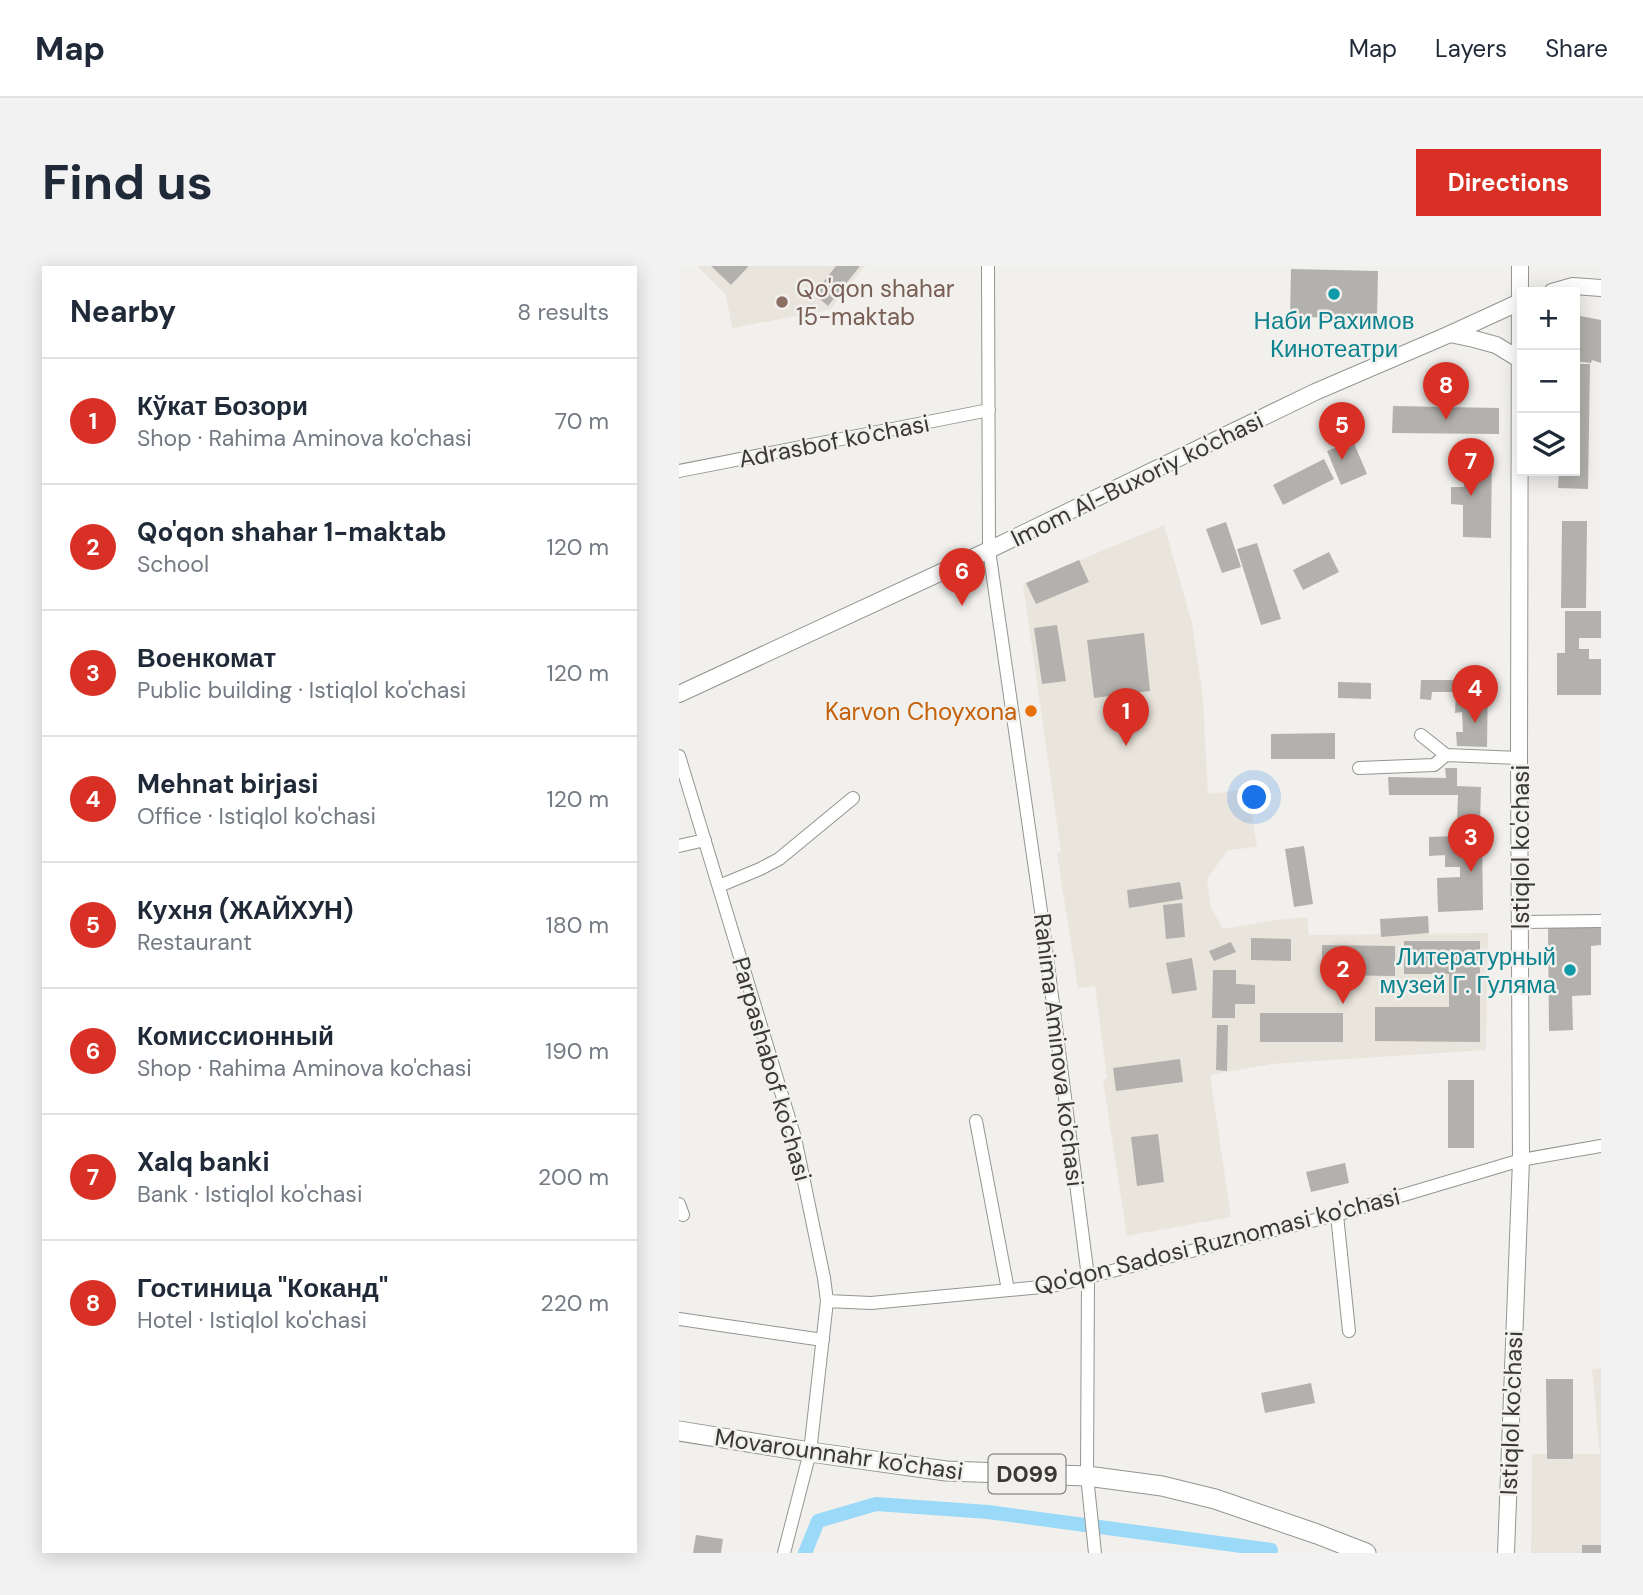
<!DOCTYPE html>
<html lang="en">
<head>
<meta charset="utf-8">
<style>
  :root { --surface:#fff; --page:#f2f2f3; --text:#1f2937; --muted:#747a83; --line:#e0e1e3; --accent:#d93025 }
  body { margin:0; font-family:"DM Sans",sans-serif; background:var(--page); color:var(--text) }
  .controls { position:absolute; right:21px; top:21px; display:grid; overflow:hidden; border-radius:0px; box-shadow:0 4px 18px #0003 }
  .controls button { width:63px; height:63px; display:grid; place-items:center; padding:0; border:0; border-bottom:2px solid var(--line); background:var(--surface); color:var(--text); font:35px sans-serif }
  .you { position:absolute; left:576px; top:532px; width:24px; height:24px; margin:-18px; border:5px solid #fff; border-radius:50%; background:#1a73e8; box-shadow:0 0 0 10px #1a73e833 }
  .badge { display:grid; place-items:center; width:46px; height:46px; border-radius:50%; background:var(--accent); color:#fff; font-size:23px; font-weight:700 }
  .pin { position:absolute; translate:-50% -58px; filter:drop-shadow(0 2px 4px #0008) }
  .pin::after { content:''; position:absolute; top:37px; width:24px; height:21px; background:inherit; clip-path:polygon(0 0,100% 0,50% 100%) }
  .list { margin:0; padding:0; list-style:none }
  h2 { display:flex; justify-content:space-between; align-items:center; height:91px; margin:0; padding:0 28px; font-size:30px }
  h2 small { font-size:23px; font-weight:400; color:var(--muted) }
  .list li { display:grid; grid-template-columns:46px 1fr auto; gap:21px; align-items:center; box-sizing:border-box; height:126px; padding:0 28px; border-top:2px solid var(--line) }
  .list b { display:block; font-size:26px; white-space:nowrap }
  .list p { margin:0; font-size:23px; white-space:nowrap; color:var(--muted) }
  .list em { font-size:23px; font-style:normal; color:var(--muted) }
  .icon { flex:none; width:38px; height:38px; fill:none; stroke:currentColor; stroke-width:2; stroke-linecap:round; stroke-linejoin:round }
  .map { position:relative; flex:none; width:922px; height:1287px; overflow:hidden; border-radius:0px }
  header { display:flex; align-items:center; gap:42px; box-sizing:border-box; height:98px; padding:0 35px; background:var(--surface); border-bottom:2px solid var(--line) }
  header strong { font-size:33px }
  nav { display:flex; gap:38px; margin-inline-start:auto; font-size:24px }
  .intro { display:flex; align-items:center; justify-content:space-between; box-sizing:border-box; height:168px; padding:0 42px }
  h1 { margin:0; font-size:49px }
  .button { padding:18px 32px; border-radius:0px; background:var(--accent); color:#fff; font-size:24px; font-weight:700 }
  main { display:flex; gap:42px; padding:0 42px }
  aside { flex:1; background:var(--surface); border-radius:0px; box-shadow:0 4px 18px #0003 }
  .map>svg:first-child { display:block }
  .built { fill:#e9e5dc }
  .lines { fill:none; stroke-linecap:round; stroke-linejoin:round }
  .canal { stroke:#9ad9f7; stroke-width:14 }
  .building { fill:#b2b1ad }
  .minor-casing { stroke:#949490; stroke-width:14 }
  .major-casing { stroke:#949490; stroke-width:18 }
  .highway-casing { stroke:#949490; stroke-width:21 }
  .minor { stroke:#fff; stroke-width:12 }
  .major { stroke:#fff; stroke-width:16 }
  .highway { stroke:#fff; stroke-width:19 }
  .culture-dot { fill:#0f9aa8; stroke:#f1f0ed; stroke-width:2.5 }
  .education-dot { fill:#8d6e63; stroke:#f1f0ed; stroke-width:2.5 }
  .food-dot { fill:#e8710a; stroke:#f1f0ed; stroke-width:2.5 }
  .labels { text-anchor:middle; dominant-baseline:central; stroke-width:5; stroke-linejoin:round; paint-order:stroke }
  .shield { fill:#f1f0ed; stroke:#706f6e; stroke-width:2 }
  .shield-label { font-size:23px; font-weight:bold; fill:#393837 }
  .education-label { font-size:24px; fill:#785e54; stroke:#f1f0ed; text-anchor:start }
  .culture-label { font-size:24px; fill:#0d838f; stroke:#f1f0ed }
  .street-label { font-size:24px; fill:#393837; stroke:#f1f0ed }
  .food-label { font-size:24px; fill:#c56008; stroke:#f1f0ed; text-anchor:end }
</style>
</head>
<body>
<header>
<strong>Map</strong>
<nav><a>Map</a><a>Layers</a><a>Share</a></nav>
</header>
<div class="intro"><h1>Find us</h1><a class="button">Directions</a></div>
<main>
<aside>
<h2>Nearby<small>8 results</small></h2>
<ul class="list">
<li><span class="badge">1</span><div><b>Кўкат Бозори</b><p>Shop · Rahima Aminova ko'chasi</p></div><em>70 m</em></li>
<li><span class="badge">2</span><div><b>Qo'qon shahar 1-maktab</b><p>School</p></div><em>120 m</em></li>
<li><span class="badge">3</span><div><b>Военкомат</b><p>Public building · Istiqlol ko'chasi</p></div><em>120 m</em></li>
<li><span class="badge">4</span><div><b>Mehnat birjasi</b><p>Office · Istiqlol ko'chasi</p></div><em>120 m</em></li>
<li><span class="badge">5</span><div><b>Кухня (ЖАЙХУН)</b><p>Restaurant</p></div><em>180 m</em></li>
<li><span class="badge">6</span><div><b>Комиссионный</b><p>Shop · Rahima Aminova ko'chasi</p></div><em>190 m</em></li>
<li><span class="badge">7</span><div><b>Xalq banki</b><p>Bank · Istiqlol ko'chasi</p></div><em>200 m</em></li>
<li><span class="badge">8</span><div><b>Гостиница &quot;Коканд&quot;</b><p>Hotel · Istiqlol ko'chasi</p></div><em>220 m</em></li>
</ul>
</aside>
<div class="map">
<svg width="922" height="1287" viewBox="0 0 922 1287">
  <rect width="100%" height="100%" fill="#f1f0ed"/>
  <path class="built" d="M18 0H186L151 44 53 62 47 29Z
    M485 259 513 357 524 432 529 528 569 523 578 581 549 584 528 613 532 642 544 663 598 654 628 651 630 669 809 667 807 784 592 798 531 809 552 951 448 970 424 814 428 812 416 720 399 722 378 587 382 586 344 318Z
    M922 1102V1287H852L853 1188H921L913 1104Z"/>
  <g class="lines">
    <path class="canal" d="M126 1287 139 1255 197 1238 309 1246 592 1284"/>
  </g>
  <path class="building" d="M32 0H68L69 1 52 19Z
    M157 0H181L149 40 135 28Z
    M612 3 699 5 698 52 611 51Z
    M896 49 922 54V97L913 94 912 97 896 95Z
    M896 98H911L909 223 879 222 880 205H896Z
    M714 140 820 142V168L713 167Z
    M674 175 688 208 662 219 648 185Z
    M785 186 813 187 812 272 784 271V239L772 238V221H785Z
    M645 193 655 213 604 239 594 219Z
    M883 255H908L907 342H882Z
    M547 256 562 301 543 307 527 263Z
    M578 277 602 353 582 359 558 283Z
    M650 286 660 306 624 324 614 304Z
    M400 294 410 316 357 338 347 317Z
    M886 345H922V372H900V383H910V393H922V429H878V387H886Z
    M378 359 387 415 363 418 355 362Z
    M465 367 471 425 415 432 408 374Z
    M742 414H809L808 481 778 480 777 466H784L783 446 776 447 777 426H753L752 434 741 433Z
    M659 416 692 417V433L659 432Z
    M656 467V493H592V468Z
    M766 502H778V520L802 521 801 558 778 557 779 529H710L709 511 767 512Z
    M803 569 804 644 759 646 758 612 781 611V601H766V589L750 590V571Z
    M625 580 634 638 615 641 606 583Z
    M501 616 504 633 450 642 448 624Z
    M503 637 506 671 487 673 484 639Z
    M749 650 750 667 702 671 701 653Z
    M922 658V679L912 680V729L893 730 894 764 870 765 869 659Z
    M572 672 612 673V695L572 694Z
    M725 675H801V776L696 775V741H770V708H725Z
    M552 676 557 686 535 695 530 685Z
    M643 679 716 680V710L643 709Z
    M513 692 518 724 493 728 487 697Z
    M534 704H557V718L576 719V738H556V752H533Z
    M581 747H664V776H581Z
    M538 759H549L548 805 537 804Z
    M501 793 504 816 437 825 434 802Z
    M769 814H795V882H769Z
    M479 868 485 916 458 920 452 871Z
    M666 897 670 917 632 926 627 906Z
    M867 1113H894V1193H868Z
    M632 1117 636 1137 586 1147 582 1127Z
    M17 1269 44 1273 42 1287H14Z
    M903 1279H922V1287H903Z"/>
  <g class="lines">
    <defs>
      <path id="minor" d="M309 0 310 284 363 652 409 1011 408 1210 416 1287
        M0 205 310 144
        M742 469 767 489 840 492
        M0 490 116 872 145 1012 148 1035 131 1186 105 1287
        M680 502 755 499 767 489
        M0 580 26 574
        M40 620 81 603 100 593 174 532
        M841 656 922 655
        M297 855 329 1024
        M0 938 4 949
        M658 949 670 1065
        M148 1035 192 1037 373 1020 664 947 842 894 922 880
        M0 1053 144 1074"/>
      <path id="major" d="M873 26 894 20 922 22
        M771 68 795 73 817 79 840 93
        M0 428 310 284 636 126 771 68 843 35
        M827 1287 842 894 840 492 841 0"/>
      <path id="highway" d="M0 1165 131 1186 267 1205 408 1210 483 1220 536 1233 638 1268 687 1287"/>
    </defs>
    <use href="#minor" class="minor-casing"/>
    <use href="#major" class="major-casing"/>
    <use href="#highway" class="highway-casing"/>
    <use href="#minor" class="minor"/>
    <use href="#major" class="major"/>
    <use href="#highway" class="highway"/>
  </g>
  <g class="culture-dot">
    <circle cx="655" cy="28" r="7"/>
    <circle cx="891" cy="704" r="7"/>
  </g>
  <circle class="education-dot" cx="103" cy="36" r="7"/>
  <circle class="food-dot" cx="352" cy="445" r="7"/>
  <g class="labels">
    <rect class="shield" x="309.5" y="1188.5" width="77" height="39" rx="5"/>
    <g class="shield-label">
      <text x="348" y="1208">D099</text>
    </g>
    <g class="education-label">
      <text x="117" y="22">Qo'qon shahar<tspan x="117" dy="28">15-maktab</tspan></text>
    </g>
    <g class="culture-label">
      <text x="655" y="54">Наби Рахимов<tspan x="655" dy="28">Кинотеатри</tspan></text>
      <text x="877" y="690" text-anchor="end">Литературный<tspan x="877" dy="28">музей Г. Гуляма</tspan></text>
    </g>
    <g class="street-label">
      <text transform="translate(155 175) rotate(-11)">Adrasbof ko'chasi</text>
      <text transform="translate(458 213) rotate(-26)">Imom Al-Buxoriy ko'chasi</text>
      <text transform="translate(841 581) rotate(-90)">Istiqlol ko'chasi</text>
      <text transform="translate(380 784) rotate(83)">Rahima Aminova ko'chasi</text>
      <text transform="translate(93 803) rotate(74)">Parpashabof ko'chasi</text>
      <text transform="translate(538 975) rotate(-14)">Qo'qon Sadosi Ruznomasi ko'chasi</text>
      <text transform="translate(832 1147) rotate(-88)">Istiqlol ko'chasi</text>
      <text transform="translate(160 1188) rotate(8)">Movarounnahr ko'chasi</text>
    </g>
    <g class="food-label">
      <text x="338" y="445">Karvon Choyxona</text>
    </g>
  </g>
</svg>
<div class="controls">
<button>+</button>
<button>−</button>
<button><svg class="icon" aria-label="layers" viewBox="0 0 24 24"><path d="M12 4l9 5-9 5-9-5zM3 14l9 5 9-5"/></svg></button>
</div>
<div class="you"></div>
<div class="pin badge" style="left:447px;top:480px">1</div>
<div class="pin badge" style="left:664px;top:738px">2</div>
<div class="pin badge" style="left:792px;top:606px">3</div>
<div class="pin badge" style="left:796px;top:457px">4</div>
<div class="pin badge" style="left:663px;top:194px">5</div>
<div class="pin badge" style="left:283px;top:340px">6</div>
<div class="pin badge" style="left:792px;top:230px">7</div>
<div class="pin badge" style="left:767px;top:154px">8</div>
</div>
</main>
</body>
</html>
